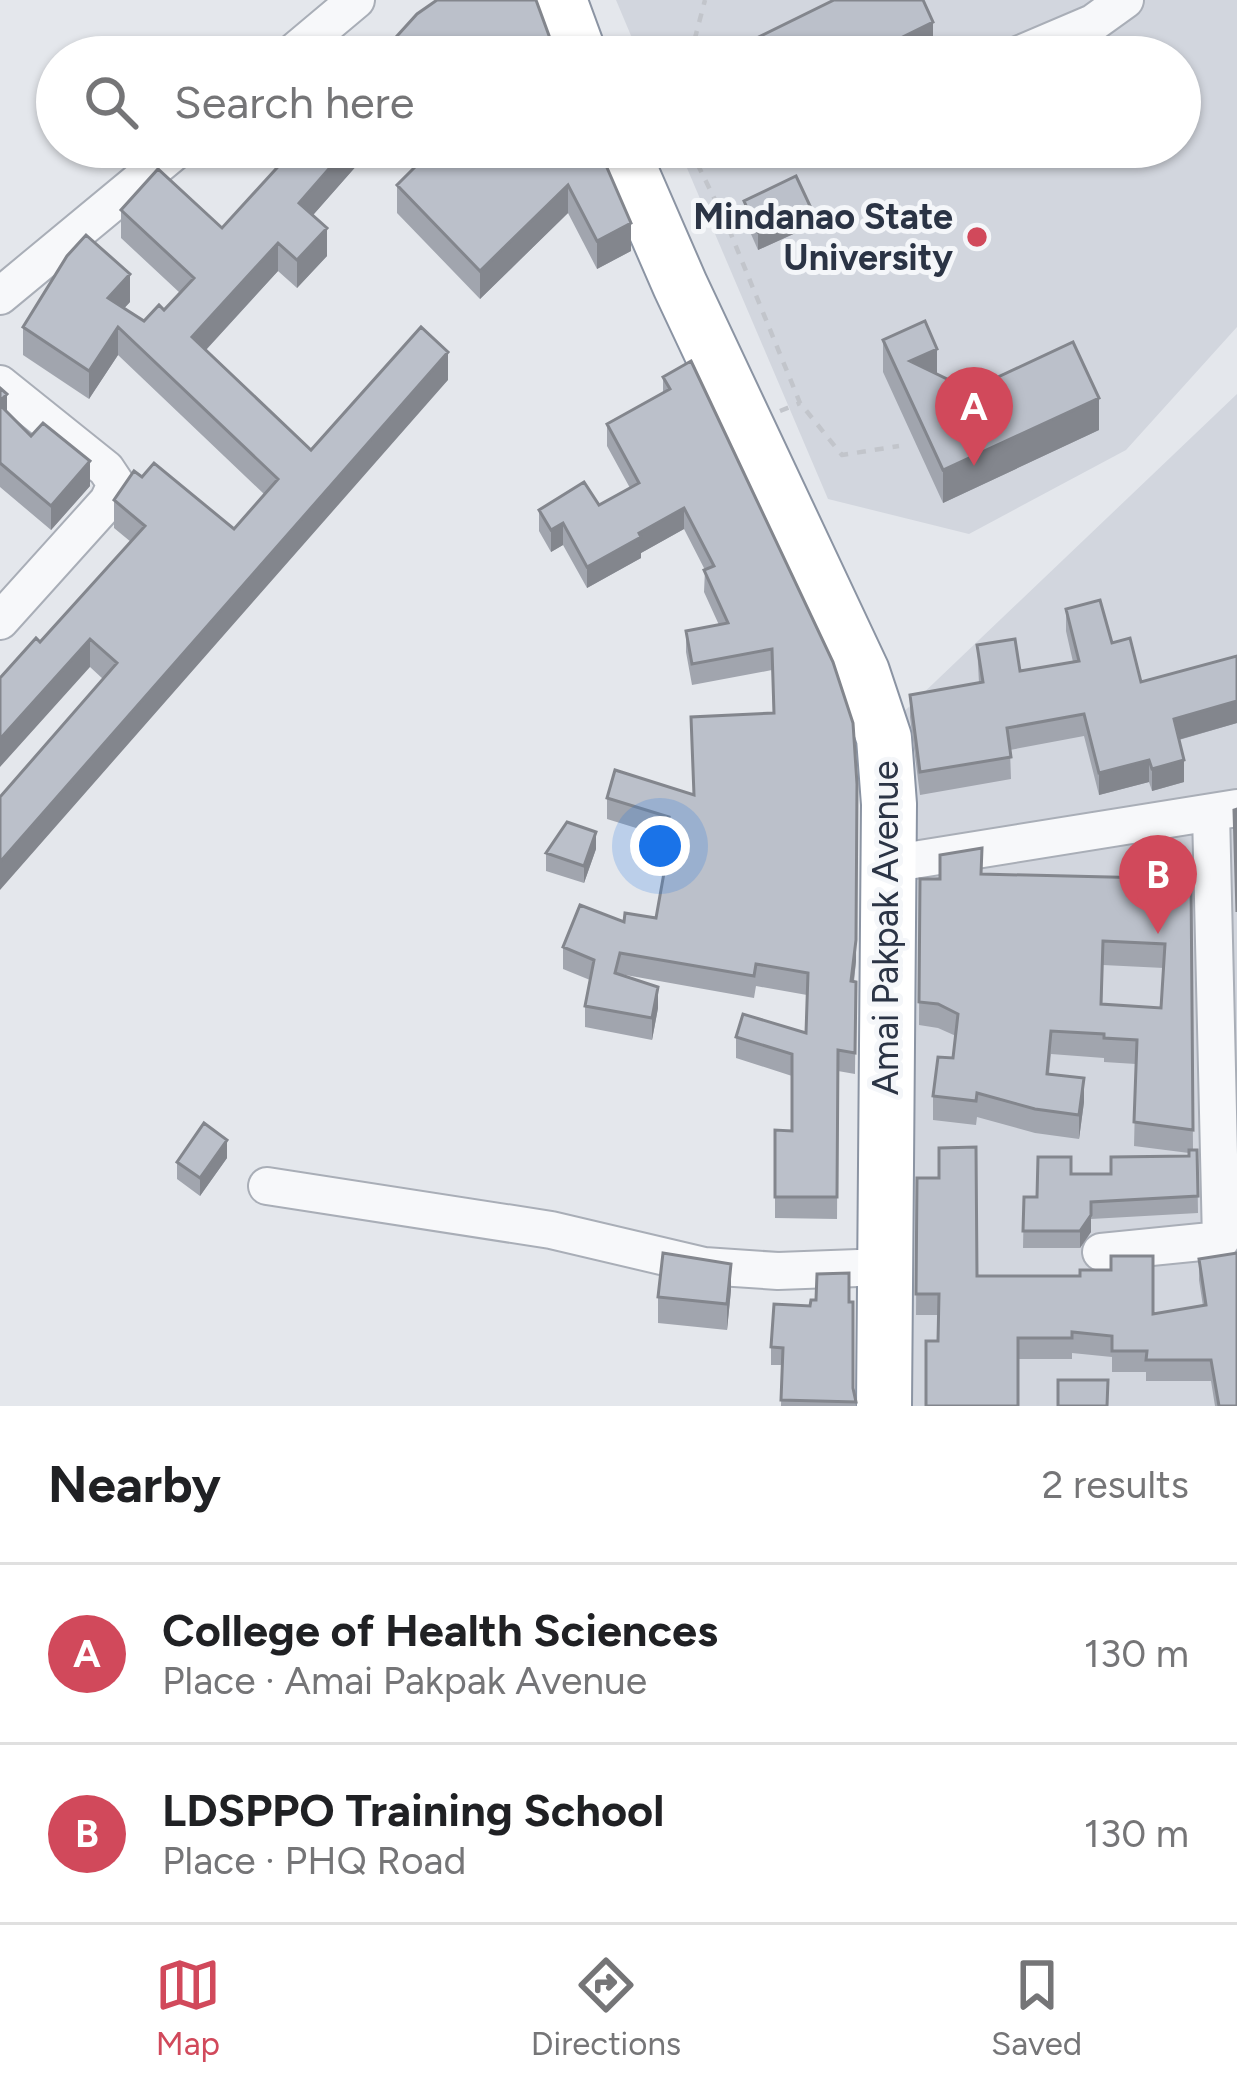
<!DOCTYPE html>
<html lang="en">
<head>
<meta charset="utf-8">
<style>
  :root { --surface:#fff; --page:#f2f2f2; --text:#202124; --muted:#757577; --line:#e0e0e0; --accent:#d1495b }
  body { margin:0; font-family:Figtree,sans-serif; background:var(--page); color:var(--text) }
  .you { position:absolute; left:660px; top:846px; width:42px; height:42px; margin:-30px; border:9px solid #fff; border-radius:50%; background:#1a73e8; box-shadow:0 0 0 18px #1a73e833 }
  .badge { display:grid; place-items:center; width:78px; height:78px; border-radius:50%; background:var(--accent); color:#fff; font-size:39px; font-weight:700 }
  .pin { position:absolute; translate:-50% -99px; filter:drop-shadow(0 3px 6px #0008) }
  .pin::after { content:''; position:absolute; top:63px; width:42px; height:36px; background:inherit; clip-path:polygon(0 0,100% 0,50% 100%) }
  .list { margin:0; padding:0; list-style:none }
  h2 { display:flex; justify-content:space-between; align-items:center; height:156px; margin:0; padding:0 48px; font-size:51px }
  h2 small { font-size:39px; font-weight:400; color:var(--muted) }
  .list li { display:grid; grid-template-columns:78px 1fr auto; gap:36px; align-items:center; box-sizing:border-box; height:180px; padding:0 48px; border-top:3px solid var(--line) }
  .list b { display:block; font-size:45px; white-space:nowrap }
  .list p { margin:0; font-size:39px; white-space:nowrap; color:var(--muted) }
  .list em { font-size:39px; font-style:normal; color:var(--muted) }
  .icon { flex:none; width:66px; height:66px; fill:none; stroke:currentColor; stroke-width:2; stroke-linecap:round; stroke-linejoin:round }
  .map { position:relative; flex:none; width:1237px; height:1406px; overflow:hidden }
  .search { position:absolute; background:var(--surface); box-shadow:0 3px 9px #0004; left:36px; right:36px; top:36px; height:132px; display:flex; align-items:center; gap:30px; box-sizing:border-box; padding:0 42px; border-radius:66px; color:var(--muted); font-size:45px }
  .sheet { height:516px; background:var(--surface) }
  nav { display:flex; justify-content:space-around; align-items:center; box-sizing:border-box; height:168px; border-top:3px solid var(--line); background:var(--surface); font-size:33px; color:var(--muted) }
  nav a { display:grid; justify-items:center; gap:6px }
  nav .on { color:var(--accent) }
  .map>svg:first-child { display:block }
  .built { fill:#d2d6de }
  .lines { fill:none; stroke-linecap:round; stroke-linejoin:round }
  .minor-casing { stroke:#a9aeb7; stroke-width:40 }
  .highway-casing { stroke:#8b94a3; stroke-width:58 }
  .path { stroke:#c2c5cb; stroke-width:4.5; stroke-dasharray:9 9; stroke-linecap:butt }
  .minor { stroke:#f7f8fa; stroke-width:36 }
  .highway { stroke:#fff; stroke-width:54 }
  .wall { fill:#a1a5ae; fill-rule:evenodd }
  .shaded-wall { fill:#83868d }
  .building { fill:#bbc0ca; stroke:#83868d; stroke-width:3; fill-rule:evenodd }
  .poi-dot { fill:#d1495b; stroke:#f4f6f9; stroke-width:4.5 }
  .labels { text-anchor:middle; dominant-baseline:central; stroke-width:10; stroke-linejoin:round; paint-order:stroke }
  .poi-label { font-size:36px; font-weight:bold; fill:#2b3445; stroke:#f4f6f9; text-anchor:end }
  .street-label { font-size:36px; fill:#2b3445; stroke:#f4f6f9 }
</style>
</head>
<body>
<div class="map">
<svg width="1237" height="1406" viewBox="0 0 1237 1406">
  <rect width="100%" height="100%" fill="#e4e7ec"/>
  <path class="built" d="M616 0H1237V327L1126 450 969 534 828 499 678 147H1180V57H640Z
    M1237 394V1406H904L893 722Z"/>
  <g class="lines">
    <defs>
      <path id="minor" d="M288 57 356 0
        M1013 57 1093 23 1125 0
        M0 296 180 147
        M0 384 106 469 116 484 108 501 0 621
        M889 864 1237 808
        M267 1186 551 1230 704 1266 778 1271 885 1267
        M1101 1252 1221 1240 1211 813"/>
      <path id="highway" d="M559 0 580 57
        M620 147 680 285 862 672 884 738 889 804 884 1406"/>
    </defs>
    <use href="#minor" class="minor-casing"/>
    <use href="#highway" class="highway-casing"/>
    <path class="path" d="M690 57 705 0
      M694 147V157L726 222 800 403 842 455 899 446
      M726 222 746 210
      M780 411 800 403"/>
    <use href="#minor" class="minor"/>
    <use href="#highway" class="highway"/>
  </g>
  <path class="wall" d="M296 147H373L313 215 327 256 297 288 278 271 206 350 311 450 448 380 103 679 90 667 40 642 131 542 114 528V500L142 477 234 529 264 494 118 355 89 399 23 355V327L130 302 124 308 144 321 164 310 180 293 121 238V210L222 228Z
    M388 147H598L631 251 597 269 568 213 480 299 397 213V185L413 169Z
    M744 201 811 226 758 250 744 218Z
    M883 340 937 374 970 390 1099 430 943 503 883 372Z
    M663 377 833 662 856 961 854 982H856L855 1074 838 1071 837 1219 775 1218V1130L792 1131V1076L736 1058V1037L806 1033 807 995 756 986 754 998 620 974 658 1008 652 1040 585 1027V1006L590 980 563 969V947L624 922 656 918 666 860H662V836L607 819V798L693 795 773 713 772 670 692 685 686 652V631L719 625 704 592 705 570 684 529 641 553V558L587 588 563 545 551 552 539 531V510L599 505 630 488 607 446V424L663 393Z
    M0 388 7 412 31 436 90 486 51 530 0 487Z
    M1066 609 1112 643 1141 682 1237 723 1179 740 1184 782 1152 791 1149 782 1099 795 1084 736 1010 750 1011 779 920 795 910 717V695L979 683 977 645 1020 671 1073 662 1066 631Z
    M596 849 584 883 546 871V853Z
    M982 874 1191 879 1193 1150H1197L1198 1213 1091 1219V1232L1080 1248H1023L1024 1197H1037L1071 1174H1111L1189 1156V1153L1134 1146 1136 1064 1104 1062V1058L1051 1054 1049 1074 1084 1102 1079 1139 1035 1133 977 1117 976 1125 933 1120V1096L953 1058 956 1036 938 1028 919 1025 920 879ZM1103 965 1164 968 1161 1008 1102 1005Z
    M227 1158 200 1196 177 1179V1162Z
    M917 1178 977 1276 1153 1314 1203 1306 1199 1280V1259L1237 1406H1215L1211 1381H1146V1372H1112V1357L1072 1353V1359H1018L939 1315H916Z
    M731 1290 727 1330 658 1323V1297Z
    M849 1302 853 1389 856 1406H781L782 1365H771V1347L810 1306Z"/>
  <path class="shaded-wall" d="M933 22V56L862 57Z
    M348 147H373L299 231V203Z
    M568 185V213L480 299V271Z
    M811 208V226L758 250V232Z
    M631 223V251L597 269V241Z
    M327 228V256L297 288V260Z
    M278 243V271L192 365V337Z
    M130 274V302L108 326V298Z
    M118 327V355L89 399V371Z
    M937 349V382L910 361Z
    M448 352V380L0 890V862Z
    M7 394V419L0 425V401Z
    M1099 398V430L943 503V470Z
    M90 461V486L51 530V506Z
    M684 508V529L641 553V558L587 588V567L639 533Z
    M563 523V545L551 552V530Z
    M90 639V667L0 767V739Z
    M1237 701V723L1174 741V719Z
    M1149 760V782L1099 795V773Z
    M1184 760V782L1152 791V769Z
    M857 784 856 961 851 1003Z
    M596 832V849L584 883V866Z
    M658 987V1008L652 1040V1018Z
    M1084 1078V1102L1079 1139V1115Z
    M227 1140V1158L200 1196V1178Z
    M1091 1215V1232L1080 1248V1231Z
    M731 1264V1290L727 1330V1304Z"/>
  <path class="building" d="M437 0H536L551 41 561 54 575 57H378L417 14Z
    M834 0H923L933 22 862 57H723L722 55Z
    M296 147H348L299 203 327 228 297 260 278 243 192 337 311 450 421 327 448 352 0 862V797L117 663 90 639 0 739V678L36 638 40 642 145 526 114 500 134 471 142 477 154 463 234 529 278 479 118 327 89 371 23 327 67 256 86 235 130 274 108 298 144 321 159 305 164 310 194 278 121 210 158 169 222 228Z
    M419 147H598L631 223 597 241 568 185 480 271 397 185 428 154Z
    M796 176 811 208 758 232 744 201Z
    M925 321 937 349 910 361 970 390 1073 342 1099 398 943 470 883 340Z
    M691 361 833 662 853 723 857 784 856 940 851 981 856 982 855 1053 838 1050 837 1197H775V1130L792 1131V1054L736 1037 743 1014 806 1033 808 973 756 964 754 976 620 953 615 973 658 987 652 1018 585 1006 594 960 563 947 580 905 624 922 625 913 656 918 670 839 662 838 669 817 607 798 615 770 694 795 691 717 774 713 772 649 692 664 686 631 728 623 704 570 714 566 684 508 639 533 641 537 587 567 563 523 551 530 539 510 584 482 599 505 639 483 607 424 670 389 663 377Z
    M0 388 7 394 0 401Z
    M0 405 31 436 43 423 90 461 51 506 0 463Z
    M1100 600 1112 643 1130 638 1141 682 1237 656V701L1174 719 1184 760 1152 769 1149 760 1099 773 1084 714 1007 728 1011 757 920 772 910 695 983 682 977 645 1015 639 1020 671 1079 661 1066 609Z
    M1237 809V912L1234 810Z
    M567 822 596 832 584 866 546 853Z
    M982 848 981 874 1191 879 1193 1130 1134 1122 1137 1040 1104 1038V1034L1051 1031 1047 1074 1084 1078 1079 1115 1035 1109 977 1093 976 1101 933 1096 938 1057 953 1058 958 1014 938 1004 919 1002 920 879H940V855ZM1103 941 1165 944 1161 1008 1101 1004Z
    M204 1123 227 1140 200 1178 177 1162Z
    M976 1147 977 1276H1080V1270H1111V1256H1153V1314L1206 1305 1199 1259 1237 1253V1406H1219L1211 1360H1146L1147 1351H1112V1336L1072 1332V1338H1018V1406H926V1341H938L939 1294H916L917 1178H939V1148Z
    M1189 1150H1197L1198 1196 1091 1202V1215L1080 1231H1023L1024 1197H1037L1038 1157H1071V1174H1111V1157L1189 1156Z
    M663 1253 731 1264 727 1304 658 1297Z
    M849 1273V1302H853V1388L856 1402 781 1400 783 1348 771 1347 774 1304 810 1306 811 1300H816L817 1274Z
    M1058 1380H1108L1107 1406H1058Z"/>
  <circle class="poi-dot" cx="977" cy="237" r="12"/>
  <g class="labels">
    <g class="poi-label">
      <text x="953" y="216">Mindanao State<tspan x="953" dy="41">University</tspan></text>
    </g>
    <g class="street-label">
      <text transform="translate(885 928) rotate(-90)">Amai Pakpak Avenue</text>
    </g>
  </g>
</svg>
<div class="you"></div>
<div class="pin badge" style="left:974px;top:466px">A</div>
<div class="pin badge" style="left:1158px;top:934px">B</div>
<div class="search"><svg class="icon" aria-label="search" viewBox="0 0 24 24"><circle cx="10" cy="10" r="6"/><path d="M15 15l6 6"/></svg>Search here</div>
</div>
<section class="sheet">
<h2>Nearby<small>2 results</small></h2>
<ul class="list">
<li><span class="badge">A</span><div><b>College of Health Sciences</b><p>Place · Amai Pakpak Avenue</p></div><em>130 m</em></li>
<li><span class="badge">B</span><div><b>LDSPPO Training School</b><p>Place · PHQ Road</p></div><em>130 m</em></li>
</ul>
</section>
<nav>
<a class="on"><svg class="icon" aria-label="map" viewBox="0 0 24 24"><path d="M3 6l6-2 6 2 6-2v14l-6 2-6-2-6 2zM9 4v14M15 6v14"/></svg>Map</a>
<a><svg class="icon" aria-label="directions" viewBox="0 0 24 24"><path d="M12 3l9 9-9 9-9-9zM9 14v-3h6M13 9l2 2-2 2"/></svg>Directions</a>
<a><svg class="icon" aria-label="saved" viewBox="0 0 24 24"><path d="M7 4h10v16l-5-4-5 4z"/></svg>Saved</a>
</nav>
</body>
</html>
